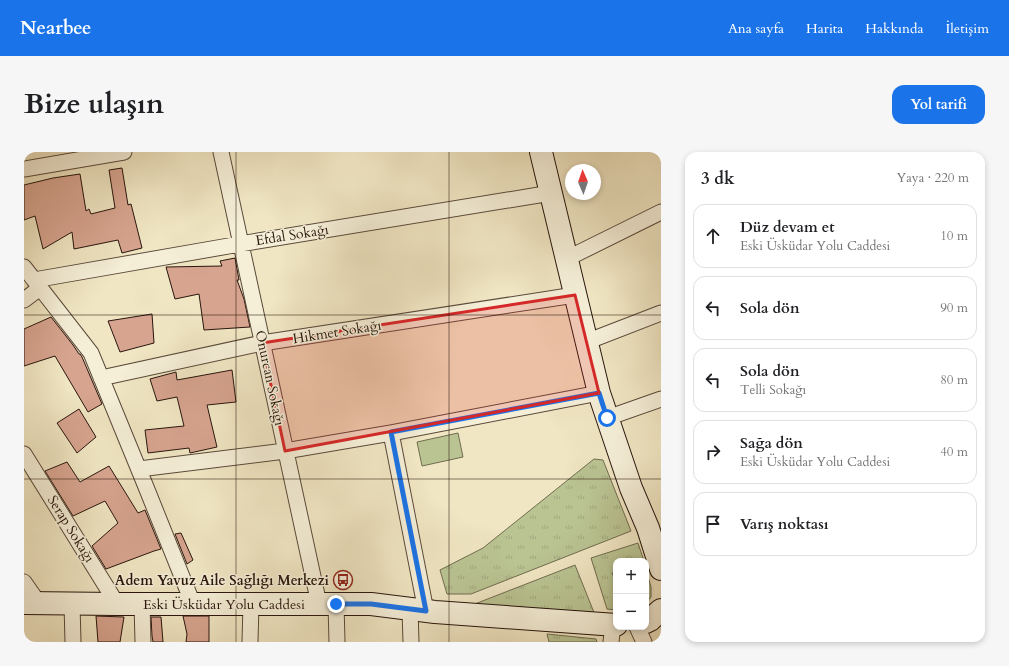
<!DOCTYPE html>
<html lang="tr">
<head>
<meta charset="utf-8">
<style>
  :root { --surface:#fff; --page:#f6f6f6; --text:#202124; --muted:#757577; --line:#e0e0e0; --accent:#1a73e8 }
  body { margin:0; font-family:Cardo,serif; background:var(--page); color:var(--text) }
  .controls { position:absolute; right:12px; bottom:12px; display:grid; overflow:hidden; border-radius:8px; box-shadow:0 2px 6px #0003 }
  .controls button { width:36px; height:36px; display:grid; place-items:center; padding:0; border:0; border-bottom:1px solid var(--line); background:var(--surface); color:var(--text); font:20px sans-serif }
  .compass { position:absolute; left:541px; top:12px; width:36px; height:36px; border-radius:50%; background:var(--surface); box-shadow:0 2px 6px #0003; rotate:358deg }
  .stop { position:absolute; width:12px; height:12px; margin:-9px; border:3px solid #1a73e8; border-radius:50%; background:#fff }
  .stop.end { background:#1a73e8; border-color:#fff; box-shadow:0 1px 4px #0008 }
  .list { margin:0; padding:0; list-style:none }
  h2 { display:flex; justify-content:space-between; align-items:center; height:52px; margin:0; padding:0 16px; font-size:17px }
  h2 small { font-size:13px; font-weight:400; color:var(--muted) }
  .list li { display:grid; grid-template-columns:26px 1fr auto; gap:12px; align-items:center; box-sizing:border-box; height:64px; margin:0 8px 8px; padding:0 8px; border:1px solid var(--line); border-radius:12px }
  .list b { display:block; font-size:15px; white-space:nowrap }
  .list p { margin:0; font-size:13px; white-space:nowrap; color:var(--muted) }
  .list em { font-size:13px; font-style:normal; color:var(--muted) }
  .icon { flex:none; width:22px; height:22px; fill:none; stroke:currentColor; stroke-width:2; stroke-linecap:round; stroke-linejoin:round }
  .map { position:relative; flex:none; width:637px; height:490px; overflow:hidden; border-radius:12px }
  header { display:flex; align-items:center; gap:24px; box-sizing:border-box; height:56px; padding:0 20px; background:var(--accent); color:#fff }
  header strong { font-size:19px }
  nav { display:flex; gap:22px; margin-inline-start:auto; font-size:14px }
  .intro { display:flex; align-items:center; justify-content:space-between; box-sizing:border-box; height:96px; padding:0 24px }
  h1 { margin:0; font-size:28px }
  .button { padding:10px 18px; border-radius:12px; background:var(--accent); color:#fff; font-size:14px; font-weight:700 }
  main { display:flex; gap:24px; padding:0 24px }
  aside { flex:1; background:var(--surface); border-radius:12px; box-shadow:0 2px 6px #0003 }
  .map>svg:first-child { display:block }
  .grass { fill:url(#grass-tufts); stroke:#716c50 }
  .park { fill:#bac493; stroke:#716c50 }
  .building { fill:#d7a48f; stroke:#28150d }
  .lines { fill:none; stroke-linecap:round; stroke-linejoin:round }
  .street-casing { stroke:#5a493a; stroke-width:17 }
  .secondary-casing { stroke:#28150d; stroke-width:24 }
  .street { stroke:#f5efd8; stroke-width:15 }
  .secondary { stroke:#f5efd8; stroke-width:22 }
  .route { stroke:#1a73e8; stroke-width:5 }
  .marked { fill:#d62828; fill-opacity:0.2; stroke:#d62828; stroke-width:3; stroke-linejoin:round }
  .grid { fill:none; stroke:#28150d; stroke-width:1; stroke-opacity:0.55 }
  .labels { text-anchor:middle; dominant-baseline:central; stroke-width:3; stroke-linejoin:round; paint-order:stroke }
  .street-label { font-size:14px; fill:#28150d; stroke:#f5efd8 }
  .poi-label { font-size:14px; font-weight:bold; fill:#28150d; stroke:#f5efd8; text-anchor:end }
</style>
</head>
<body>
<header>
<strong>Nearbee</strong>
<nav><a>Ana sayfa</a><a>Harita</a><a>Hakkında</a><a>İletişim</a></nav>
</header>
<div class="intro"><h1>Bize ulaşın</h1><a class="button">Yol tarifi</a></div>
<main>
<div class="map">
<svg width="637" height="490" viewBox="0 0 637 490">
  <defs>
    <pattern id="grass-tufts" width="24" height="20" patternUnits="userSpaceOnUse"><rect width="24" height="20" fill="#bac493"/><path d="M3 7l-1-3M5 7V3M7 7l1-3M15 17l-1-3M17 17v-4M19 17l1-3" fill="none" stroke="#a0a87e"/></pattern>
  </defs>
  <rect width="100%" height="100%" fill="#f0e6c3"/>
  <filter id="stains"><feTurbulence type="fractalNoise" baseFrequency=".005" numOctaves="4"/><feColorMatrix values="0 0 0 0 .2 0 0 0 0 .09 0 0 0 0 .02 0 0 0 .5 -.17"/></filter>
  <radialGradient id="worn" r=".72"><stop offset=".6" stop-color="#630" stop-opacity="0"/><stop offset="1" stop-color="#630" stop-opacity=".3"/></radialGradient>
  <path class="grass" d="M570 307 579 308 607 379 447 442H423L416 418 459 396Z
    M614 391 620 409H592V420L588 421 592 430V458L583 457 567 406Z
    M551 413 571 463 443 455Z
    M622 418 627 435V445L622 451Z
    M523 482 572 487 573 490H525Z"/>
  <path class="park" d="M434 281 439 305 398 314 393 290Z"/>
  <path class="building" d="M98 16 104 53 107 52 118 96 98 101 94 88 50 97 48 80 19 97 11 64 0 68V33L29 26 56 22 62 59 65 57 67 62 91 56 85 18Z
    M211 106 215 128H213L220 147 226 175 180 178 175 142 151 147 142 115 198 114 196 109Z
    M128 162 130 191 96 200 84 169Z
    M27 165 49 193 55 202H56L58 205 78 252 64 260 31 204 0 214V177Z
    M208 218 212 250 183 253 193 295 166 301 165 296 124 301 121 278 160 274 153 245 133 249 126 227 152 220 153 228Z
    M55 257 72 285 53 301 33 271Z
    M43 310 56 330 85 314 114 361 121 358 137 397 130 399 82 417 68 394 94 371 81 349 49 364 21 319Z
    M157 381 169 408 163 412 151 382Z
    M72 464 100 465 96 490H74Z
    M159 464H185V490H162L163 482Z
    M127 465H137L139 490H129L128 484Z"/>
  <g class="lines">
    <defs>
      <path id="street" d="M197 0 295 452
        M0 17 100 0
        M542 107 637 60
        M0 115 67 201 122 335 169 452
        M10 128 216 92 527 41
        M0 148 16 136
        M562 190 637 161
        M77 226 238 191 551 143
        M583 266 637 247
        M367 281 402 459
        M0 302 93 452
        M115 317 261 299 367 281 575 241
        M0 430 14 450
        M48 452 49 490
        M118 452 119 490
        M312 452 313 490
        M386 457 387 490
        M613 475 620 490
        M226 490 227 452
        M587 490 589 473"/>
      <path id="secondary" d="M517 0 575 241 607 336 624 376 637 417
        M0 451 93 452H347L411 460 592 473
        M622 470 626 468 637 458"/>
    </defs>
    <use href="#street" class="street-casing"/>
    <use href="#secondary" class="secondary-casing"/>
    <use href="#street" class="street"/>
    <use href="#secondary" class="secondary"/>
  </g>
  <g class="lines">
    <path class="route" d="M312 452H347L402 459 367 280 575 241 583 266"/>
  </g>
  <path class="marked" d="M551 143 575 241 261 299 238 191Z"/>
  <path class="grid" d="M212 0V490M425 0V490M0 163H637M0 327H637"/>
  <defs>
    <symbol id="bus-ring" viewBox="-11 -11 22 22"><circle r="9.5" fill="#f5efd8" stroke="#8f2418" stroke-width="1.5"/><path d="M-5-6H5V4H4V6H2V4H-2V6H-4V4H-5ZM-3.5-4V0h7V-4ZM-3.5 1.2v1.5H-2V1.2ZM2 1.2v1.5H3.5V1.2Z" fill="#8f2418"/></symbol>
  </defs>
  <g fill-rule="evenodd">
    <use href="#bus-ring" x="308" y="417" width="22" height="22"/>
  </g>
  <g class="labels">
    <g class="street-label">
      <text transform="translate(268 83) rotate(-9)">Efdal Sokağı</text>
      <text transform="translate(313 180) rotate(-9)">Hikmet Sokağı</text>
      <text transform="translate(246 226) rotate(78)">Onurcan Sokağı</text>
      <text transform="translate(47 377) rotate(58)">Serap Sokağı</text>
      <text x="200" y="452">Eski Üsküdar Yolu Caddesi</text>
    </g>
    <g class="poi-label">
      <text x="305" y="428">Adem Yavuz Aile Sağlığı Merkezi</text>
    </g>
  </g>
  <rect width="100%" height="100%" filter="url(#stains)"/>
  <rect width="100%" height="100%" fill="url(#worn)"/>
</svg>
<div class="controls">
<button>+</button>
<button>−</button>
</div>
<svg class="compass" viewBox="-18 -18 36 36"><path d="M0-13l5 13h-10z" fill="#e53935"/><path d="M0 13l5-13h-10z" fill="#757577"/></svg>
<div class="stop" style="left:583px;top:266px"></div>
<div class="stop end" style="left:312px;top:452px"></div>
</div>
<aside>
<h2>3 dk<small>Yaya · 220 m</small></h2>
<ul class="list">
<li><svg class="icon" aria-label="ahead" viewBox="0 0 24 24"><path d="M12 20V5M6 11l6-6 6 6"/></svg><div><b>Düz devam et</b><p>Eski Üsküdar Yolu Caddesi</p></div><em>10 m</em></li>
<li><svg class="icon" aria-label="left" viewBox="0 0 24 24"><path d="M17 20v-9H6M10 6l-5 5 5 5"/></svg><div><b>Sola dön</b></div><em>90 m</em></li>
<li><svg class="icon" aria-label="left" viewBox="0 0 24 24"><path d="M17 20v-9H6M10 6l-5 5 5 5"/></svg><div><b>Sola dön</b><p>Telli Sokağı</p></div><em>80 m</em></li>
<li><svg class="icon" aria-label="right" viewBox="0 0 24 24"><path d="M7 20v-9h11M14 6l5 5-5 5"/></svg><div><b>Sağa dön</b><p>Eski Üsküdar Yolu Caddesi</p></div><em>40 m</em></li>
<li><svg class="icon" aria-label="arrive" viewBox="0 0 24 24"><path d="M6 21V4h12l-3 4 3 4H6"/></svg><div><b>Varış noktası</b></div></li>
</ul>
</aside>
</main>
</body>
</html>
